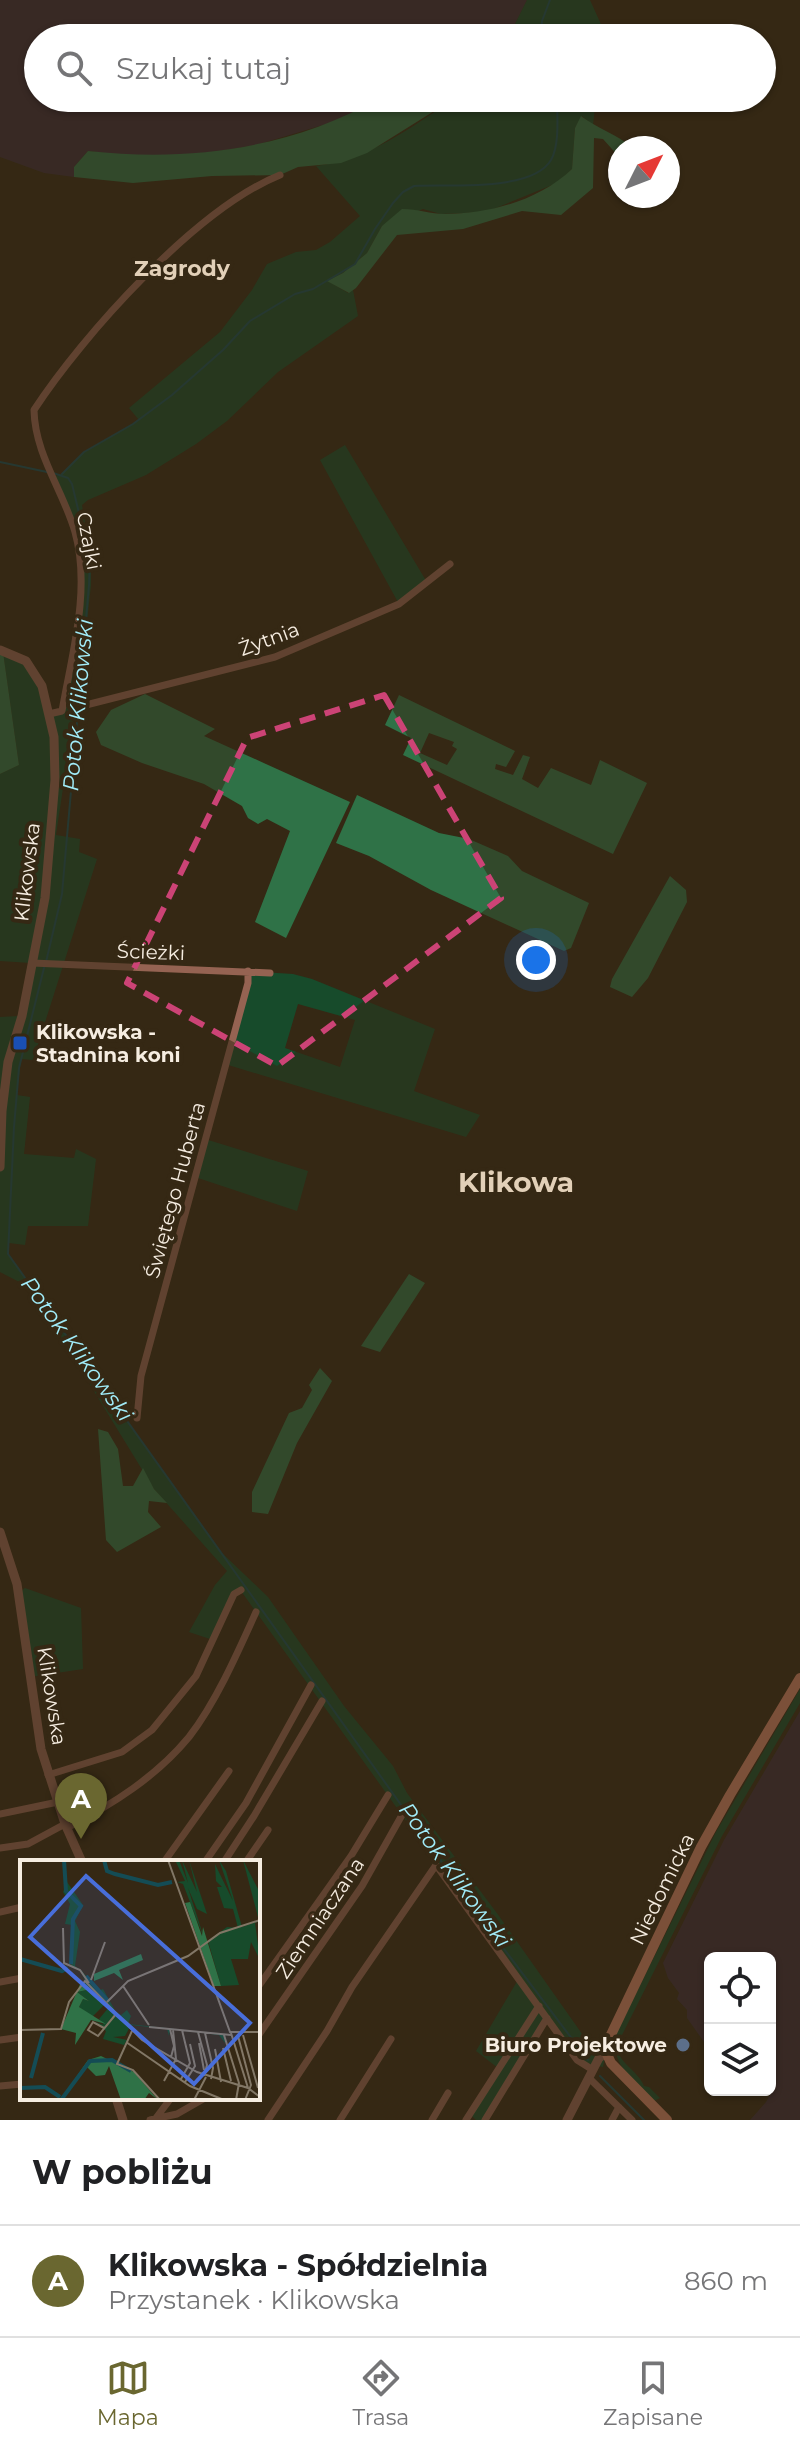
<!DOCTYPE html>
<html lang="pl">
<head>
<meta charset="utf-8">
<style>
  :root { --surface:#fff; --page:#f6f6f6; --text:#202124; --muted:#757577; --line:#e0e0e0; --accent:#6a6730 }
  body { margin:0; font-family:Montserrat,sans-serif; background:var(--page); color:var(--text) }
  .controls { position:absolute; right:24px; bottom:24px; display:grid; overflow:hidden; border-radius:12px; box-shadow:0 2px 6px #0004 }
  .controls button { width:72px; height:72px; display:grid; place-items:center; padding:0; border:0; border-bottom:2px solid var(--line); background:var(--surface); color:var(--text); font:40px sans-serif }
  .compass { position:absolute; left:608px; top:136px; width:72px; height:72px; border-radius:50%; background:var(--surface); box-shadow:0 2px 6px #0004; rotate:48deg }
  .you { position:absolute; left:536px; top:960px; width:28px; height:28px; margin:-20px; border:6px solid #fff; border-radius:50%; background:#1a73e8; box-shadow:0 0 0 12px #1a73e833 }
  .badge { display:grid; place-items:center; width:52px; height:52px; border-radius:50%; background:var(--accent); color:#fff; font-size:26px; font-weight:700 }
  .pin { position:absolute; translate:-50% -66px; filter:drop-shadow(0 2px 4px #0008) }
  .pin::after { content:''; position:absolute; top:42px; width:28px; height:24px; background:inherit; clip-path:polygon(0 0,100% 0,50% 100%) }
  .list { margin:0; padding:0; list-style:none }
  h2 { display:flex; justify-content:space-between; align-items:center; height:104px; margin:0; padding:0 32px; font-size:34px }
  h2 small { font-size:26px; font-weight:400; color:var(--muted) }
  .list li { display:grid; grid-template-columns:52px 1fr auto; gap:24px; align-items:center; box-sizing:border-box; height:112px; padding:0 32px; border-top:2px solid var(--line) }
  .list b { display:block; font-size:30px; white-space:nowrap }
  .list p { margin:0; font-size:26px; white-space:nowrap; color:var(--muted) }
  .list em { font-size:26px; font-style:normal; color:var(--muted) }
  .icon { flex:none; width:44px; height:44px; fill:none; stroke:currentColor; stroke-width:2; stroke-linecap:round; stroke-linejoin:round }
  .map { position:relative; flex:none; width:800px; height:2120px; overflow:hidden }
  .search { position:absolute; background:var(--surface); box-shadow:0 2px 6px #0004; left:24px; right:24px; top:24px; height:88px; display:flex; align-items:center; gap:20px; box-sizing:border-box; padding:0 28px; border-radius:44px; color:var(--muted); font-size:30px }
  .sheet { height:216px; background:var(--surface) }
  nav { display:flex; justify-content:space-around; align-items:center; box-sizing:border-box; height:112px; border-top:2px solid var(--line); background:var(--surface); font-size:22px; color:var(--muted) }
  nav a { display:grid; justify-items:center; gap:4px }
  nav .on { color:var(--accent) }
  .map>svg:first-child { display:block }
  .industrial { fill:#3c2c38 }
  .green { fill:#174b2b; fill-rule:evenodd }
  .forest { fill:#2f7247; fill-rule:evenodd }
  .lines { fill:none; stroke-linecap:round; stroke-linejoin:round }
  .stream { stroke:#144c55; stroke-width:2 }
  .minor { stroke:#956352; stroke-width:7 }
  .tertiary { stroke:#956352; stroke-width:9 }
  .secondary { stroke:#d18166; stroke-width:10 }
  .marked { fill:none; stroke:#cc4376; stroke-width:6; stroke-dasharray:16 10; stroke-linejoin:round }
  .transit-dot { fill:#1a4fb4; stroke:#352814; stroke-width:3 }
  .service-dot { fill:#5c6f8a; stroke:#352814; stroke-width:3 }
  .labels { text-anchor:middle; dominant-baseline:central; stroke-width:8; stroke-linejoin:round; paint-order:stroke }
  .street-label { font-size:20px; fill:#f6ede1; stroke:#352814 }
  .poi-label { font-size:20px; font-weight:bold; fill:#f6ede1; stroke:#352814; text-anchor:start }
  .neighbourhood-label { font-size:22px; font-weight:bold; fill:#e2d0b8; stroke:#352814 }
  .water-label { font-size:22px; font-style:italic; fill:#a1ecf9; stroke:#352814 }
  .district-label { font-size:28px; font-weight:bold; fill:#e2d0b8; stroke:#352814 }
  .inset-river { fill:none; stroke:#144c55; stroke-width:4 }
  .inset-road { fill:none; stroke:#827766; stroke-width:2 }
  .view { fill:#486eda; fill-opacity:0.15; stroke:#486eda; stroke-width:4 }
  .inset-edge { fill:none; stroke:#f6ede1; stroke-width:4 }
</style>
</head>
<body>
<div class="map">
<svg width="800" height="2120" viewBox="0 0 800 2120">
  <rect width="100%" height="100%" fill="#352814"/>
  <path class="industrial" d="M0 0H527L508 38H38V98H380L343 119 256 145 196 155 130 156 88 151 74 167V177L44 173 0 157Z
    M800 1711V2120H750L766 2102 772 2091 770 1958H710V2045L704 2042 687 2018V2010L677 1999 679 1993 668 1978 663 1963 724 1840Z"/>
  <path class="green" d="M527 0H590L604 31V38H508Z
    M455 98H596L593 125 582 116 575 128 572 169 557 183 486 212 441 214 423 209 382 226 367 253 343 273 328 281 348 293 353 290 358 316 278 372 227 421 196 444 146 475 88 500 82 505 91 559V585L85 641 56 835 80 839 79 852 97 859 33 1060 21 1059 17 1095 30 1097 24 1154 74 1158 76 1149 96 1159 88 1226H28L25 1245 9 1243 8 1254 222 1553 268 1597 344 1706 393 1766 407 1793 499 1916 599 2058 606 2052 603 2067 585 2063 582 2065 548 2019 485 2120H476L470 2114 498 2068 476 2051 519 1978 241 1591 234 1594 213 1640 189 1632 215 1585 227 1571 154 1489 54 1326 25 1285 0 1272V1017L19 1016 31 963 0 961V774L19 765 3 652 36 672 49 714 62 710 81 579 75 534 53 477 61 474 84 452 139 420 129 408 220 332 252 290 267 264 296 252 316 250 330 242 360 216 316 166C368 160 412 127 455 98Z
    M345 445 428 584 399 604 320 460Z
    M248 971 293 974 312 979 435 1029 414 1091 480 1115 466 1137 225 1064ZM298 1004 355 1020 340 1067 285 1048Z
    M205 1139 308 1171 297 1211 195 1177Z
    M25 1588 81 1608 83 1669 30 1677 18 1593Z
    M800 1689V1703L722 1836 617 2045C617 2063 638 2070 644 2086L649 2087 660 2098 654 2101C635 2082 607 2062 617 2032L716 1832Z"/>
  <path class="forest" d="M380 98H455L367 153 341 163 298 167 280 175 212 176 133 183 74 177V167L88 151C190 162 290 149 380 98Z
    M581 116C598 129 617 134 633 148H620V158L603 139 594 138 593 188 561 215 522 211 463 229 397 235 356 288 349 293 327 281 343 273 367 253 382 226 402 209C417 209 431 214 445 214 489 214 540 200 572 169L575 128Z
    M0 652H3L19 765 0 774Z
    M145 694 215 729 204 736 350 802 286 938 255 922 290 831 267 819 258 824 248 818 242 806 204 784 142 763 101 745 96 732 111 710Z
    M399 695 515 751 506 767 496 764 495 769 513 775 523 755 530 757 522 779 538 788 551 768 591 785 600 760 647 783 613 854 403 755 411 738 385 725ZM429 733 454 742 452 746 457 749 447 765 420 753Z
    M357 795 439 833 469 839 508 856 522 871 589 903 571 948 564 951 431 890 369 856 336 843Z
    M670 876 686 890 687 902 648 978 632 997 610 987 612 979Z
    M409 1274 425 1283 380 1352 361 1346Z
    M320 1368 332 1381 297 1443 268 1514 252 1512V1492L289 1413 302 1408 312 1390 309 1385Z
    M98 1429 108 1432 118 1449 123 1486H133L143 1468 154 1489 167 1503 149 1501 148 1512 161 1527 117 1552 106 1540Z"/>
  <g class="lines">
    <path class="stream" d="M541 38 542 21 550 0
      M0 462 47 472
      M62 474 84 452 133 424 172 395 223 350 250 321 295 294 313 289 355 264 375 229 393 203 403 192 414 186C449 184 532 192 551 160 560 144 557 116 557 98
      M46 962 62 894 89 585 90 559 72 484 68 478 53 473
      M44 968 19 1068 14 1127 8 1254 501 1945 588 2060
      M600 2076 644 2120"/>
    <path class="minor" d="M82 706 275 657 399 604 450 564
      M49 714 62 711C72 654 91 589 75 532 63 490 35 455 34 410 83 335 196 209 280 175
      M32 963 270 973
      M137 1418 141 1376 248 983V971
      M48 1775 122 1752 152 1730 196 1676 234 1594 241 1590
      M0 1814 58 1802
      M67 1828C113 1804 156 1777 189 1737 216 1702 238 1652 256 1612
      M0 1848 28 1844 65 1824
      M164 1862 229 1771
      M205 1862 246 1803 311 1685
      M224 1862 254 1816 322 1701
      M246 1862 268 1830
      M0 1912 22 1907
      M0 1982 22 1978
      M258 1987 351 1856 388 1795
      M258 2036 362 1886 402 1815
      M0 2040 22 2037
      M589 2078 632 2120
      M0 2086 22 2084
      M156 2118 171 2098
      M150 2120 177 2114 205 2098
      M268 2120 327 2031 352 1987 436 1865 577 2060 593 2070
      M340 2120 391 2039
      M432 2120 448 2093
      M466 2120 539 2006
      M485 2120 547 2018
      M612 2120 619 2107"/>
    <path class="tertiary" d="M0 650 26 661 42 686 54 737 55 780 45 898 22 1016 8 1062 2 1111 0 1167
      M0 1532 17 1584 41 1749 65 1824 82 1862
      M116 2098 123 2120
      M567 2120 599 2058 606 2052"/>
    <path class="secondary" d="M667 2120 611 2063 606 2052 607 2043 701 1847 730 1795 800 1678"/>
  </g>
  <path d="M0 0H800V2120H0ZM384 695 501 898 277 1066 127 983 247 738Z" fill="#352814" fill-opacity=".55" fill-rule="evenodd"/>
  <path class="marked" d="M384 695 501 898 277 1066 127 983 247 738Z"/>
  <rect class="transit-dot" x="12" y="1035" width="16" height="16" rx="4"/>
  <circle class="service-dot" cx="683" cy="2045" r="8"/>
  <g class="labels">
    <g class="street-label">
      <text transform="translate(89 541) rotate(79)">Czajki</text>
      <text transform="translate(269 639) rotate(-20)">Żytnia</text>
      <text transform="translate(27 872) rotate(-83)">Klikowska</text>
      <text transform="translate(151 952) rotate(2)">Ścieżki</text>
      <text transform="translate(175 1190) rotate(-75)">Świętego Huberta</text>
      <text transform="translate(52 1696) rotate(81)">Klikowska</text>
      <text transform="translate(662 1889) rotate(-64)">Niedomicka</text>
      <text transform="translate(320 1918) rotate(-56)">Ziemniaczana</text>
    </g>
    <g class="poi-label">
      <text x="36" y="1032">Klikowska -<tspan x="36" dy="23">Stadnina koni</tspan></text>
      <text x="667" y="2045" text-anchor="end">Biuro Projektowe</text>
    </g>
    <g class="neighbourhood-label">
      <text x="182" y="268">Zagrody</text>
    </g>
    <g class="water-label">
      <text transform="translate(78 705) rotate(-85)">Potok Klikowski</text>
      <text transform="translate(77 1349) rotate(54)">Potok Klikowski</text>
      <text transform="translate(455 1875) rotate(54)">Potok Klikowski</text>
    </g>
    <g class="district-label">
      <text x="516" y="1182">Klikowa</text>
    </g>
  </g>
  <g transform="translate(20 1860)">
    <rect width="240" height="240" fill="#352814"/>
    <path d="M155 0H159L168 23 162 0 177 32 169 0 187 54 177 49 168 28 185 81 163 24 157 22 165 21ZM199 0 206 11 222 67 239 61 223 0 240 33V61L235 63 240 100 231 82 228 99H211L219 125 201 126 188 81 207 67 218 68 213 49 204 48 197 27H202L196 21 195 4 213 41ZM47 22 63 45 55 61 60 72 55 106 62 111 78 131 83 129 96 152 101 155 107 150 111 156 108 164 146 168 205 175V183L199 175 150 169 149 176 147 169 111 165 105 176 93 177 107 180 104 185 83 179 86 171 75 162 84 165 79 159 90 146 87 142 72 157 59 147 63 139 69 141 57 132 71 129 60 123 66 122 60 110 51 106 52 65 45 64 50 44 43 32Z" fill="#174b2b"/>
    <path d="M170 42 182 76 183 67 201 126H194L165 43ZM121 94 123 100 99 110 103 120 94 113 74 121V114ZM61 122 71 129 57 132 69 141 63 139 59 147 86 164 71 160 55 185 56 173 41 169ZM81 196 114 212 137 239 129 233 124 240H101L89 206 85 215 76 216 67 207 41 239 68 200Z" fill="#2f7247"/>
    <path class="inset-river" d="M44 0 46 31 61 46 53 59 51 104M84 0 87 11 95 14 138 25 152 22M0 99 42 111 48 108M66 116 88 141M11 218 23 173M0 228 25 227 40 237M41 240 70 201 92 200 111 211"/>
    <path class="inset-road" d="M148 0 210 172H240M43 68 44 103 60 110 69 123M71 120 85 82M103 126 129 165M87 142 108 121 168 96 200 73 240 60M129 167 211 175M84 168 73 162 68 170 78 176 96 154M150 169 154 186 151 197M0 170 41 169 49 142 65 121 122 180 177 212 228 228 240 237M153 170 156 199M112 171 97 204 113 210 140 240M178 172 187 205 184 216M185 173 193 208 191 219M211 173 228 228M204 175 219 223 216 240M223 175 238 228M218 176 231 225 225 240M106 182 170 226 204 240M179 183 184 210M203 188 211 221M195 189 201 222M161 219 170 203 162 170M144 221 156 199M165 222 175 206 170 184M174 240 186 217"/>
    <path class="view" d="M66 16 230 163 174 224 10 77Z"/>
    <rect width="240" height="240" class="inset-edge"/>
  </g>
</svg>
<div class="controls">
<button><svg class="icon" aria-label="locate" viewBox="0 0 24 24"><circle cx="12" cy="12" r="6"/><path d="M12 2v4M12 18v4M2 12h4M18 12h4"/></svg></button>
<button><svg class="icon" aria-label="layers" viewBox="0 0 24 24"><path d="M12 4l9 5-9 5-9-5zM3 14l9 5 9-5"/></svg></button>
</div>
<svg class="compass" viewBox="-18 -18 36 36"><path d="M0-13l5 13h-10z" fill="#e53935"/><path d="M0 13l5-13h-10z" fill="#757577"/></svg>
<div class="you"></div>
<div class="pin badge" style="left:81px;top:1839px">A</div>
<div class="search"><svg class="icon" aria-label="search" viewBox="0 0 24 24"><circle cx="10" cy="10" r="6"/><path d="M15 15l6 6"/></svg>Szukaj tutaj</div>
</div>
<section class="sheet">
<h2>W pobliżu<small></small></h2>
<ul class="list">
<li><span class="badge">A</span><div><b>Klikowska - Spółdzielnia</b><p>Przystanek · Klikowska</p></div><em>860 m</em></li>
</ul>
</section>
<nav>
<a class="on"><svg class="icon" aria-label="map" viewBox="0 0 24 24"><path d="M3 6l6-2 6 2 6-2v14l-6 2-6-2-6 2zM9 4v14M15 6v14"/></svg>Mapa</a>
<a><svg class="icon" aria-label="directions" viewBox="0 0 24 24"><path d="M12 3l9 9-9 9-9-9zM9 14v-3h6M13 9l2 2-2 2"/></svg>Trasa</a>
<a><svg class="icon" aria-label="saved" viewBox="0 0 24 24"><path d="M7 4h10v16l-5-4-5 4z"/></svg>Zapisane</a>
</nav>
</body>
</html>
